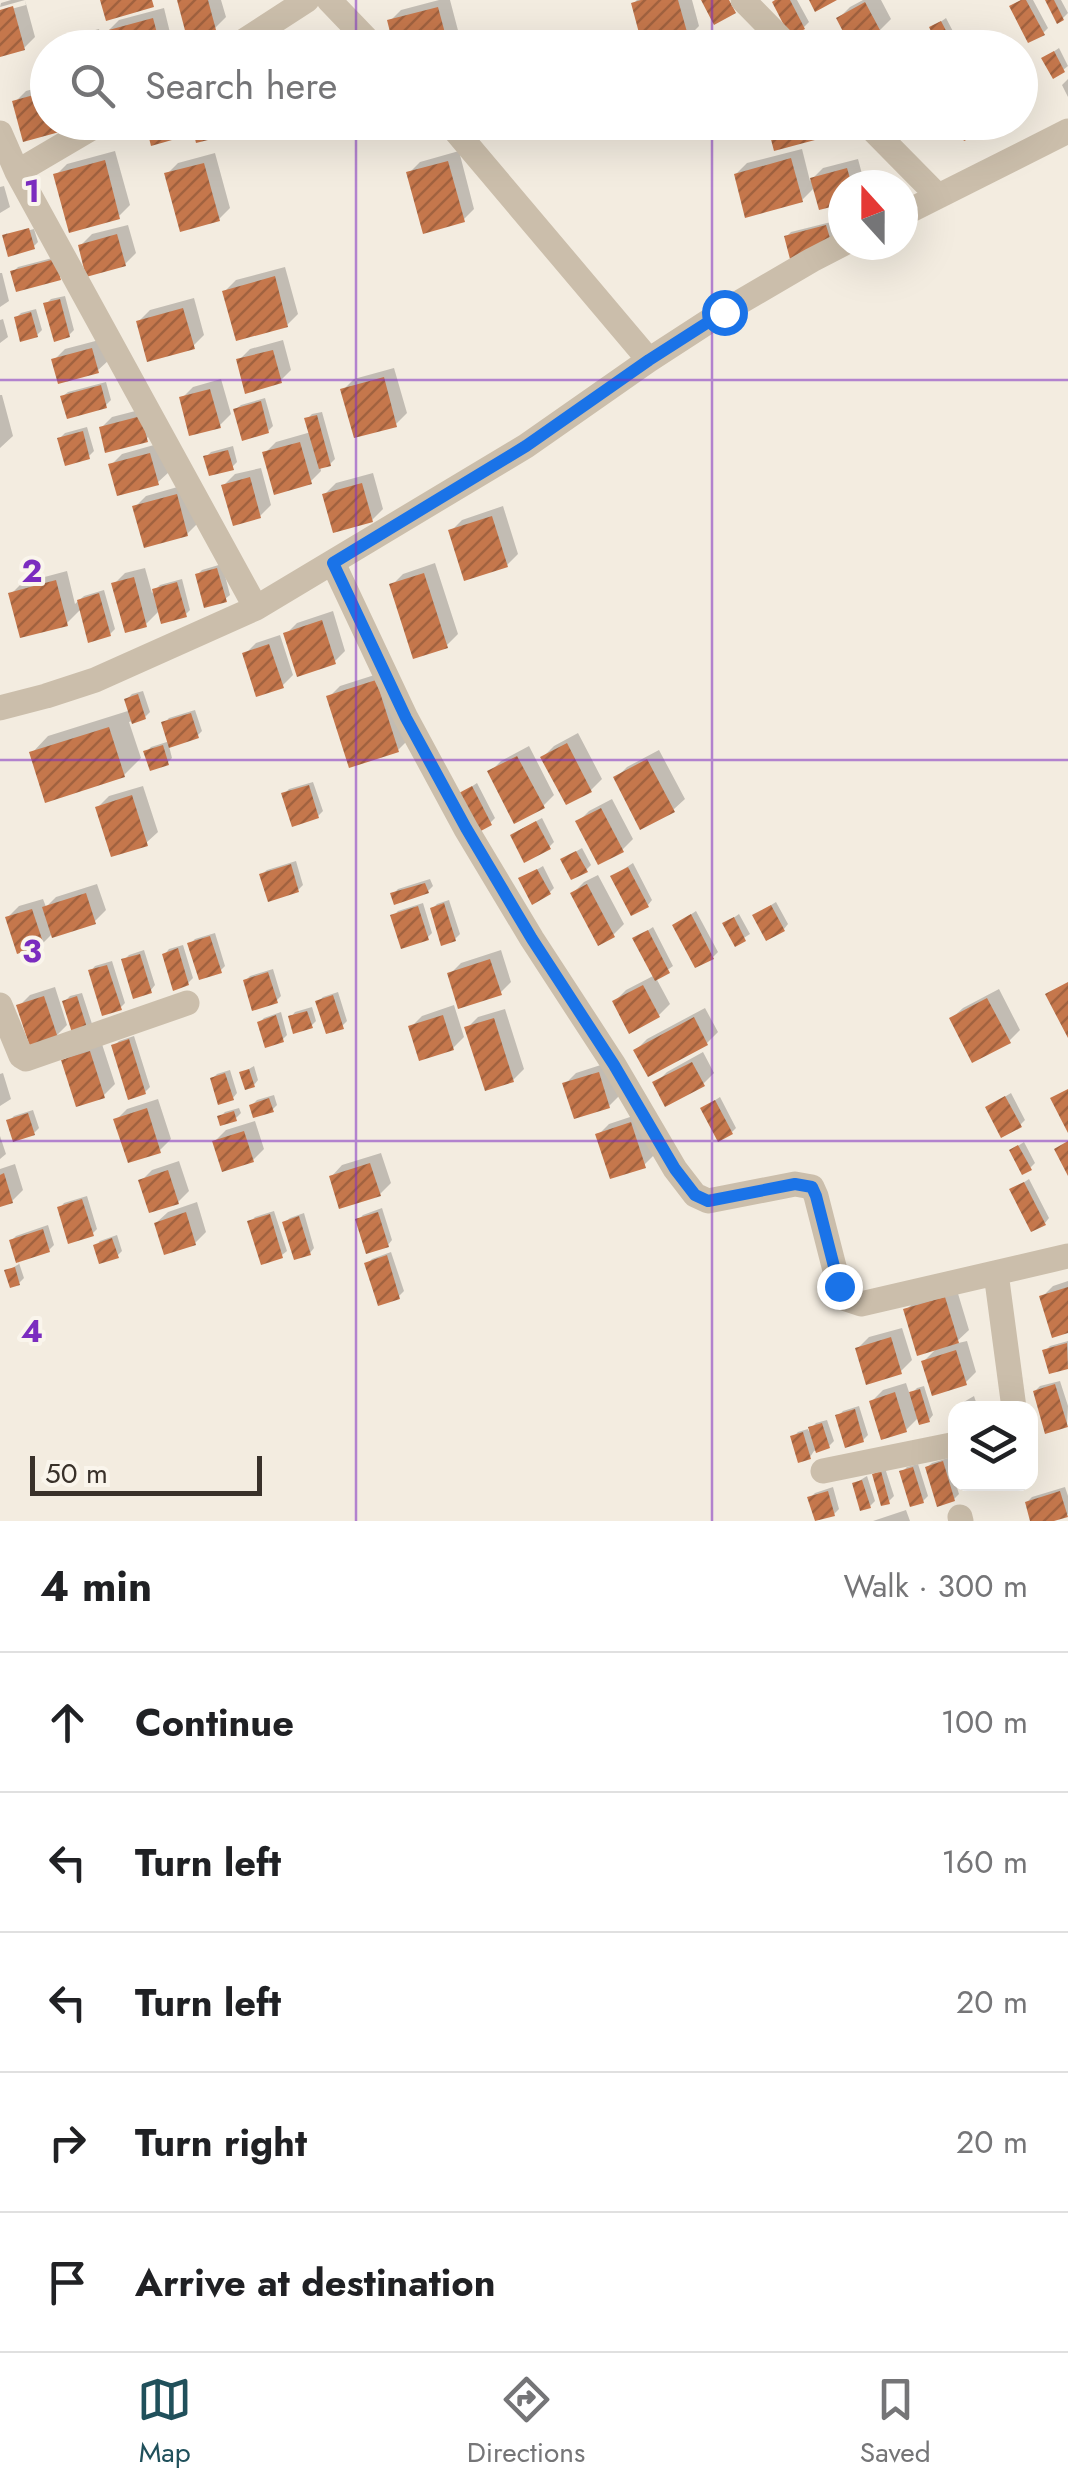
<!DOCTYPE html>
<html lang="en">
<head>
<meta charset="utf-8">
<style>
  :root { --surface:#fff; --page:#f6f6f6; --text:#202124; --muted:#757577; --line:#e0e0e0; --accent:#20505b }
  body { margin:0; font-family:Jost,sans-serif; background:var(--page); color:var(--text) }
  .controls { position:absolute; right:30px; bottom:30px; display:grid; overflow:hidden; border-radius:20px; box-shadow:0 10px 40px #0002 }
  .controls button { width:90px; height:90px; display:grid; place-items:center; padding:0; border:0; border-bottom:2px solid var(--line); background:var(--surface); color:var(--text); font:50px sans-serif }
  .compass { position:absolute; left:828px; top:170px; width:90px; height:90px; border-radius:50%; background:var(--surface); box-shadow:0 10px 40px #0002; rotate:339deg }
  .scale { position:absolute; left:30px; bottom:25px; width:232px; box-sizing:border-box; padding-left:10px; border:5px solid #39312a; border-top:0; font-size:28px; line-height:35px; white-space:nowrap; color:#39312a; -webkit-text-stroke:8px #faf5ec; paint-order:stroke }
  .stop { position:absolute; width:30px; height:30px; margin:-22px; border:8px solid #1a73e8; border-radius:50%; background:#fff }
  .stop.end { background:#1a73e8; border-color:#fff; box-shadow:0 2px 10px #0008 }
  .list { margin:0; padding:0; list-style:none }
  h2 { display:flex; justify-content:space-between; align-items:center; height:130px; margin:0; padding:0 40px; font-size:42px }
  h2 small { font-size:32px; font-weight:400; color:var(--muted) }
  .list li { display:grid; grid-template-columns:65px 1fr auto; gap:30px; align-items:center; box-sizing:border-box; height:140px; padding:0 40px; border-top:2px solid var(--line) }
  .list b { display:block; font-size:38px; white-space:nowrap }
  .list em { font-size:32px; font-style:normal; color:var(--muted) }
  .icon { flex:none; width:55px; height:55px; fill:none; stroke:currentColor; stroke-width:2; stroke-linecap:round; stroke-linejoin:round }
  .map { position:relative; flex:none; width:1068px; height:1521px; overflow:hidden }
  .search { position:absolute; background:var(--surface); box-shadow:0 10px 40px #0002; left:30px; right:30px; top:30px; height:110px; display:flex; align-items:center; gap:25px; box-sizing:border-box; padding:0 35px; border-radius:55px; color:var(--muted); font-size:38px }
  .sheet { height:830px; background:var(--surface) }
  nav { display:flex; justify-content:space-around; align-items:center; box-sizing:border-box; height:140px; border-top:2px solid var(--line); background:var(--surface); font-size:28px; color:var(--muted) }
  nav a { display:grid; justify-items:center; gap:5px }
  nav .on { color:var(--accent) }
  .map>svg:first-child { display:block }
  .shadow { fill:#0003 }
  .building { fill:url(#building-hatch) }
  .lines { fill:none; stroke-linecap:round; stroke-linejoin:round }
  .minor { stroke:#cbbeab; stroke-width:25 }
  .route { stroke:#1a73e8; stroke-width:12 }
  .grid { fill:none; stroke:#7b2cbf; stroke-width:2.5; stroke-opacity:0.55 }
  .grid-label { font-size:32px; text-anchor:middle; font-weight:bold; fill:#7b2cbf; stroke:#faf5ec; stroke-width:8; stroke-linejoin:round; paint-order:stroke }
</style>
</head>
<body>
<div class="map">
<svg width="1068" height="1521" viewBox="0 0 1068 1521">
  <defs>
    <pattern id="building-hatch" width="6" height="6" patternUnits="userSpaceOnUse" patternTransform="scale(2.5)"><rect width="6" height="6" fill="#c5774c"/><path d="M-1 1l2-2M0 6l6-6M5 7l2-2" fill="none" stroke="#a1623f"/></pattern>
  </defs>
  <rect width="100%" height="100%" fill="#f3ece0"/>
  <path class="shadow" d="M11 0H25L35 37 24 48 0 50V12L26 5 25 0 0 7 1 3Z
    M180 0H221L226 17 215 28Z
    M439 0H450L460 38 450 48H397L390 21 401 10Z
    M637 0H692L699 26 688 37 634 3Z
    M777 0H797L809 22 804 27Z
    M863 0H881L891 19 880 30 853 44 839 18 850 7Z
    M1021 0H1033L1048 28 1043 33 1012 7Z
    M1049 0H1061L1068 13 1063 18Z
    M164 8 173 45 171 48H112L108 31 119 20Z
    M946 18 958 41 953 45 932 28Z
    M99 29 104 48H58L69 37Z
    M912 31 921 48H880Z
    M760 32 764 48H711L714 44Z
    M1059 48 1068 66 1063 70 1044 58Z
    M1068 79V97L1062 85Z
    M48 85V122H69L62 129 25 139 15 102 26 91Z
    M148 122H191L178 136Z
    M193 122H213L215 132 210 137Z
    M777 122H848L840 131 771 129Z
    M957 122H975L978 129 973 134Z
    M802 149 810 181 823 168 858 159 865 185H843V201L815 187 802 200 736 174 747 163Z
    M115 151 130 205 119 216 56 175 67 164Z
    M459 151 474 209 463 220 409 173 420 162Z
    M215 153 230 208 219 219 167 174 178 163Z
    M4 186 10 207 0 213V187Z
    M831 222 836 241 786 237 791 232Z
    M128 225 136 253 125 264 81 245 92 234Z
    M34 229 38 242 33 247 4 236 7 233V236Z
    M60 256 64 273 59 278 13 272 18 267Z
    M285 267 298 314 287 325 225 291 236 280Z
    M0 273H2L9 301 0 307Z
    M65 296 74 330 69 335 46 304 51 299Z
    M194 298 204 335 193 346 139 321 150 310Z
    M36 309 42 330 37 335 16 318 21 313Z
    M3 319 8 337 0 343V320Z
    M103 339 109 360 97 371 54 360 65 349Z
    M283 340 291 370 280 381 239 360 250 349Z
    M394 368 407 413 396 424 343 390 354 379Z
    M221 379 231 414 220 425 182 398 193 387Z
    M106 382 111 400 106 405 63 396 68 392Z
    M0 395H2L13 436 0 448Z
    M265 398 273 426 268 431 236 409 241 405Z
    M151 407 157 428 146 439 101 428 112 417Z
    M322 412 335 459 330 464 320 466 321 471 310 482 265 453 276 442 311 432 307 419 312 414Z
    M87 427 94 451 89 456 60 438 65 433Z
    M161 443 169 472 157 483 111 465 122 454Z
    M233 446 237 462 232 467 206 457 211 452Z
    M261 468 271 505 260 516 224 485 235 474Z
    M373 473 383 509 372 520 325 494 336 483Z
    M188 484 198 523 187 534 135 507 146 496Z
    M503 506 518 554 507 565 451 531 462 520Z
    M435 563 458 634 447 645 392 585 403 574Z
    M222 564 230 595 225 599 197 575 202 570Z
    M145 568 152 593 160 585 182 579 190 610 185 615 160 610 146 624 114 584 125 573Z
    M67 571 75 604 84 596 104 590 115 629 110 634 82 608 66 624 11 594 22 583Z
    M333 611 345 651 334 662 286 634 297 623Z
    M280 635 293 675 282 686 245 654 256 643Z
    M387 671 409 739 398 750 329 697 340 686Z
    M143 691 150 712 145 717 129 722 141 758 124 775 32 753 48 736 131 710 127 699 132 694Z
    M195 710 202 731 197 736 169 746 172 758 167 763 146 752 151 747 170 741 164 723 169 718Z
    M578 733 602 779 591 790 543 757 554 746Z
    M529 746 554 795 543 806 490 772 501 761Z
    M659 750 685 799 674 809 641 826 616 778 627 767Z
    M313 782 323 811 318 816 284 794 289 789Z
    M477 783 495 818 490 823 462 793Z
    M143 786 158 832 146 843 98 807 109 796Z
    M612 799 633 839 622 850 578 822 589 811Z
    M542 818 554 842 549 847 518 831Z
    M582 848 591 865 586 870 563 859Z
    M296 861 303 885 298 890 262 874 267 870Z
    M633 863 652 900 648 905 613 876Z
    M543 866 554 888 550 892 521 879Z
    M598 875 624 924 613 935 573 893 584 882Z
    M430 879 433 886 428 891 393 894 398 889Z
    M97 884 106 910 95 921 53 933 43 943 8 917 19 906 43 899 46 907 56 897Z
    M449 900 460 934 455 939 432 909 437 904Z
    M776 902 788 924 784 929 755 915Z
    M423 903 432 933 427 938 393 916 398 911Z
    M696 911 718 952 713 957 675 925Z
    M739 914 750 934 736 943 726 923Z
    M653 927 673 966 656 978 670 1004 659 1015 615 1001 626 990 655 975 635 939Z
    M215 933 225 966 220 971 190 944 195 939Z
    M183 945 193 978 188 983 165 954 169 949Z
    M144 950 155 985 151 990 124 960 129 955Z
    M501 950 511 982 500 993 450 974 461 963Z
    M112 961 125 1003 120 1008 91 971 95 966Z
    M273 969 281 996 276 1001 245 981 250 976Z
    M55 987 67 1025 56 1036 19 1006 30 995Z
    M999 989 1020 1030 1009 1041 952 1018 963 1008Z
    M338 992 347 1021 342 1026 318 1002 323 997Z
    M82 993 93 1027 88 1032 65 1001 70 996Z
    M454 1005 464 1037 453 1048 411 1027 422 1016Z
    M312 1007 316 1021 311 1026 291 1017 295 1012Z
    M705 1008 718 1032 707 1043 636 1050 647 1039Z
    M505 1009 524 1069 513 1080 467 1028 478 1017Z
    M281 1012 287 1035 282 1040 260 1022 264 1018Z
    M134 1036 150 1087 145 1092 114 1046 119 1041Z
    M101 1041 115 1084 104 1095 64 1061 75 1049Z
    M703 1052 714 1073 703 1084 656 1083 667 1072Z
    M610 1062 620 1095 609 1106 565 1084 576 1073Z
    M254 1066 258 1080 254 1085 242 1073Z
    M230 1070 237 1093 233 1098 212 1079 217 1074Z
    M3 1073 11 1099 0 1106V1074Z
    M1011 1093 1025 1120 1020 1125 988 1107Z
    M274 1095 277 1105 272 1110 252 1105 257 1100Z
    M720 1097 736 1128 732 1132 703 1108Z
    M158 1099 171 1139 160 1150 116 1120 127 1109Z
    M239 1108 241 1113 236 1118 220 1117 225 1112Z
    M33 1110 39 1128 34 1133 9 1121 14 1116Z
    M642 1113 655 1154 644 1165 598 1135 609 1124Z
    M255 1121 264 1149 253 1160 215 1141 226 1130Z
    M0 1136 6 1154 0 1159Z
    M1024 1142 1035 1163 1030 1168 1012 1150Z
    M381 1153 391 1183 380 1194 331 1177 342 1165Z
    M179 1161 189 1191 178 1202 141 1181 152 1170Z
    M15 1164 23 1190 12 1201 0 1205V1169Z
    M1029 1179 1049 1218 1045 1223 1012 1190Z
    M87 1196 97 1229 92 1234 60 1208 64 1203Z
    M197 1202 206 1232 195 1243 156 1223 168 1212Z
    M382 1208 392 1240 388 1245 358 1220 363 1215Z
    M274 1211 287 1251 282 1255 250 1222 255 1217Z
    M304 1213 314 1248 310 1253 285 1222 290 1218Z
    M48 1225 54 1245 49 1250 18 1260 24 1278 19 1283 7 1271 19 1264 12 1240 16 1236Z
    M117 1235 122 1251 117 1256 96 1246 100 1241Z
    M391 1252 404 1291 399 1296 367 1264 372 1259Z
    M1068 1281V1330L1042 1297 1053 1286Z
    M956 1287 969 1330 954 1344 967 1341 976 1372 965 1383 924 1361 938 1347 906 1310 917 1299Z
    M902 1328 912 1360 901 1371 858 1348 869 1337Z
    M1068 1341V1366L1051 1371 1045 1351 1050 1346Z
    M1060 1381 1068 1406 1067 1424 1035 1391 1040 1386Z
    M906 1383 910 1395 917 1388 924 1386 933 1415 929 1420 919 1417 906 1430 872 1401 883 1390Z
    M974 1396 978 1408H964L962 1403Z
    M859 1406 868 1435 863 1440 838 1416 843 1411Z
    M827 1420 834 1441 829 1446 814 1451 810 1457 793 1437 798 1432 808 1429V1431L816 1423Z
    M948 1458 959 1494 954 1499 927 1467 932 1463Z
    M918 1464 928 1496 923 1501 902 1472 907 1467Z
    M885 1468 894 1496 889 1501 880 1470Z
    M867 1476 875 1501 870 1506 854 1484Z
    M833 1487 839 1509 834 1514 810 1498 815 1493Z
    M1065 1487 1068 1496V1514L1046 1521H1033L1027 1502 1032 1497Z
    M906 1510 910 1521H873Z"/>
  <path class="building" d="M100 0H152L154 7 106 21Z
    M177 0H208L216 30 187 38Z
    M641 0H678L689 39 659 48H643L631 3Z
    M701 0H729L736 13 714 25Z
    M775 0H790L805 29 790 37 772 2Z
    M809 0H837L815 12Z
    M1021 0H1026L1045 35 1028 43 1009 6Z
    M1045 0H1054L1064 20 1057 24Z
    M865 2 881 32 851 47 836 18Z
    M13 6 25 50 0 57V10Z
    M438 7 449 48H394L387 20Z
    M153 18 161 48H110L105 31Z
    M941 21 955 48H939L929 27Z
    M88 38 91 48H58V46Z
    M1054 51 1065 72 1053 79 1041 58Z
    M48 91V122H61L63 131 23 142 12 101Z
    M145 122H175L179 138 151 146Z
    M191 122H207L212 139 196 143Z
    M224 122H249L250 126 226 133Z
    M788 122H838L841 133 774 151 768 128Z
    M954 122H968L975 136 964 141Z
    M791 158 803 202 745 218 734 174Z
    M105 160 120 219 69 233 53 174Z
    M448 161 465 222 423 234 406 172Z
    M204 163 220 221 180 232 164 173Z
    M847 168 852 185H843V204L819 210 810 178Z
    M826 225 833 248 790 259 784 236Z
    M29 228 35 249 8 257 2 235Z
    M117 234 126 266 86 277 78 245Z
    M55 259 61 280 16 292 10 271Z
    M275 276 288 327 236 341 222 291Z
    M60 299 70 337 54 342 43 303Z
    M183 308 195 349 147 362 136 321Z
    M31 312 38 337 20 342 14 317Z
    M92 348 99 373 58 384 51 359Z
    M273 350 282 383 245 394 236 359Z
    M384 377 397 427 354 438 340 389Z
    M101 385 107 408 67 419 60 396Z
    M210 389 221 428 189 436 179 397Z
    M261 401 269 433 242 441 233 409Z
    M317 415 331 466 319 469 304 418Z
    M141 416 148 442 105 453 99 427Z
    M83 431 90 459 65 466 57 438Z
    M300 442 312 484 274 495 262 452Z
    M228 450 234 470 209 476 203 456Z
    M150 453 159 485 117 496 108 464Z
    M250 477 261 518 233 526 221 485Z
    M362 483 373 522 333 533 322 494Z
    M177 494 188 536 144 548 132 506Z
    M492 516 508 567 464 581 448 530Z
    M217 568 227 602 204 608 195 574Z
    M424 573 448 648 413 659 389 584Z
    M134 577 147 627 125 633 111 583Z
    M56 580 68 626 20 638 8 593Z
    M177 582 187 617 161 624 152 589Z
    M99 593 111 636 88 643 77 600Z
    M322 620 336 664 297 677 283 633Z
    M269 644 284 688 256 697 242 653Z
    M376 680 399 752 349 768 326 696Z
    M138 694 146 719 132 724 124 699Z
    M191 713 199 738 169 748 161 722Z
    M109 727 125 777 45 803 29 752Z
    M567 743 592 792 566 805 540 757Z
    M163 745 169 765 150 771 143 751Z
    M517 756 545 808 514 824 487 771Z
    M647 759 675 812 640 830 613 777Z
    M309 785 319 818 292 827 281 793Z
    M472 786 492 825 479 832 459 793Z
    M132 795 148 846 111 857 95 807Z
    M601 808 624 852 598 865 575 821Z
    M536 821 551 849 524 863 510 835Z
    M576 851 588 872 571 880 560 859Z
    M291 864 299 892 268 902 259 874Z
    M628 867 649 907 631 916 610 876Z
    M537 869 551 894 532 905 518 878Z
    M425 883 429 893 394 905 390 893Z
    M587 884 615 937 598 946 570 893Z
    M86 893 96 924 52 938 42 907Z
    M444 903 456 941 441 946 430 908Z
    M771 905 785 931 766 941 752 915Z
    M418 906 429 940 401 949 390 915Z
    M32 909 44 945 17 954 5 917Z
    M691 914 714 959 695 968 672 925Z
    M734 917 746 941 735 947 722 923Z
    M648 930 670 973 655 981 632 938Z
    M210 936 222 973 199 980 187 943Z
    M178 948 189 985 173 991 162 954Z
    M140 954 152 993 133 999 121 959Z
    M490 959 502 995 458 1009 447 973Z
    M107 965 122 1010 102 1016 88 970Z
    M268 972 278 1003 252 1011 243 980Z
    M1068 982V1038L1045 994Z
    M643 985 660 1017 629 1034 612 1001Z
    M333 995 344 1029 326 1034 315 1001Z
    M44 996 58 1038 30 1047 16 1005Z
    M77 996 89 1034 74 1039 62 1001Z
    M987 998 1011 1043 972 1063 949 1018Z
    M307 1011 313 1028 293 1034 288 1016Z
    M276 1015 284 1042 265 1048 257 1022Z
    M443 1015 454 1050 419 1061 408 1026Z
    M694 1017 708 1045 648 1077 633 1050Z
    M494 1018 514 1082 485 1091 464 1027Z
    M129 1039 146 1094 128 1100 111 1045Z
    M90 1051 105 1098 76 1107 61 1060Z
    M692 1062 705 1086 665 1107 652 1082Z
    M249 1069 255 1087 245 1090 239 1072Z
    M599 1072 610 1108 574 1119 562 1083Z
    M225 1073 234 1100 218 1105 210 1078Z
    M1068 1089V1133L1050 1098Z
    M1005 1096 1022 1127 1001 1138 985 1107Z
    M269 1098 274 1112 253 1118 249 1105Z
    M715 1100 733 1134 718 1142 700 1108Z
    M147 1108 161 1153 128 1163 113 1119Z
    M234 1111 237 1121 220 1126 217 1116Z
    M28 1113 35 1135 13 1142 6 1120Z
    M631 1122 646 1168 610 1179 595 1134Z
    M244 1131 254 1162 222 1172 212 1141Z
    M1068 1141V1176L1054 1149Z
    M1018 1145 1032 1170 1022 1175 1009 1150Z
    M370 1163 381 1196 339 1209 329 1176Z
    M168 1170 179 1204 149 1213 138 1180Z
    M4 1173 13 1203 0 1207V1175Z
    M1024 1182 1046 1225 1031 1232 1009 1189Z
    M82 1199 94 1236 68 1244 57 1207Z
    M186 1212 196 1245 164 1255 154 1223Z
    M378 1212 389 1247 366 1254 355 1219Z
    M270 1214 283 1258 261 1265 247 1221Z
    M299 1216 311 1255 294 1260 282 1222Z
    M43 1229 50 1252 16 1263 9 1240Z
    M112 1238 119 1258 99 1264 93 1245Z
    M387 1255 400 1299 378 1306 364 1263Z
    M15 1267 20 1285 10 1288 4 1270Z
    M1068 1287V1333L1052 1338 1039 1296Z
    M945 1297 959 1343 917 1356 903 1309Z
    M891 1337 902 1374 866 1385 855 1348Z
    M1067 1343 1068 1369 1049 1374 1042 1350Z
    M956 1350 967 1385 932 1396 921 1361Z
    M1055 1384 1068 1427 1045 1434 1033 1391Z
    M920 1389 930 1422 919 1425 909 1392Z
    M895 1392 907 1432 881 1440 869 1401Z
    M855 1409 864 1442 845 1448 835 1415Z
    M822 1423 830 1448 816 1453 808 1427Z
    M803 1432 811 1459 798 1463 790 1436Z
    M943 1461 955 1501 937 1507 925 1467Z
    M913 1467 924 1503 910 1507 899 1471Z
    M881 1471 890 1504 881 1506 872 1474Z
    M862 1480 871 1508 860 1511 852 1483Z
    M828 1491 835 1516 815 1521 807 1497Z
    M1060 1491 1068 1517 1054 1521H1030L1025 1502Z"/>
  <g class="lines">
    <path class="minor" d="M329 0 375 48
      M743 0 790 48
      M233 48 307 0
      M448 122 649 360
      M865 122 938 196
      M0 133 17 172 256 608
      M17 172 102 122
      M903 214 1068 131
      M333 563 406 718 466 829 532 939 614 1065 675 1169 695 1195 708 1201 795 1184 812 1187 816 1196 839 1286 846 1299 861 1304 1068 1256
      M0 708 46 696 95 680 256 608 526 446 649 360 723 312 812 260 843 244
      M0 1005 21 1056 26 1059 187 1003
      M996 1273 1014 1408
      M823 1471 956 1444
      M960 1517 961 1521"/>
  </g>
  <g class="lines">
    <path class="route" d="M724 312 649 360 526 446 333 563 406 718 466 828 532 939 614 1065 675 1169 695 1195 708 1201 795 1184 812 1187 816 1196 839 1286"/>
  </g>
  <path class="grid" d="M356 0V48M712 0V48M356 122V1521M712 122V1521M0 380H1068M0 760H1068M0 1141H1068"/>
  <g class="grid-label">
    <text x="32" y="202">1</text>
    <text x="32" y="582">2</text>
    <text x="32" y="962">3</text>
    <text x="32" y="1342">4</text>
  </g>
</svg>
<div class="controls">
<button><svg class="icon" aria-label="layers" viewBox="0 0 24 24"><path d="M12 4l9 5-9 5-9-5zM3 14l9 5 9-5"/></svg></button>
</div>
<svg class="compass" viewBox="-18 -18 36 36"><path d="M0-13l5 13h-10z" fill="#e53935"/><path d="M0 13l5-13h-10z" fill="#757577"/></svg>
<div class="scale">50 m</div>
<div class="stop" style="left:724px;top:312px"></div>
<div class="stop end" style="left:839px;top:1286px"></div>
<div class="search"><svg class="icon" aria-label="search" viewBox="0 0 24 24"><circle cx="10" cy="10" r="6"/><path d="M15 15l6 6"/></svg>Search here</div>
</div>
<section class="sheet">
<h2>4 min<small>Walk · 300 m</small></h2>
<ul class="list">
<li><svg class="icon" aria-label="ahead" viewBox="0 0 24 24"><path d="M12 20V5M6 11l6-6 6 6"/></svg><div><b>Continue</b></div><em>100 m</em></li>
<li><svg class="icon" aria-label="left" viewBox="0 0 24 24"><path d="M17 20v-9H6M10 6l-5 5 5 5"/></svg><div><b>Turn left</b></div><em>160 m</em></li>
<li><svg class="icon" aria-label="left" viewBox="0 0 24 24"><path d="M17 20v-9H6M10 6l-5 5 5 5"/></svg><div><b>Turn left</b></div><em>20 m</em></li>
<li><svg class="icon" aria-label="right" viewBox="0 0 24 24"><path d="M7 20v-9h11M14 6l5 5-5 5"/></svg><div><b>Turn right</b></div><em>20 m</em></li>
<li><svg class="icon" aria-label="arrive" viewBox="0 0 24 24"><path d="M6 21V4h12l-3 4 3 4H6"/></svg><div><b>Arrive at destination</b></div></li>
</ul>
</section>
<nav>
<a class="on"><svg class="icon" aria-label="map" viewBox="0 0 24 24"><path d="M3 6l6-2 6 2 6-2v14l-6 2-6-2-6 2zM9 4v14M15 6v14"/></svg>Map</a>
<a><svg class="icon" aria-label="directions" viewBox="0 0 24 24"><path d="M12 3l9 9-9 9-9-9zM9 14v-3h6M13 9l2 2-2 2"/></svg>Directions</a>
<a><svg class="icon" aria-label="saved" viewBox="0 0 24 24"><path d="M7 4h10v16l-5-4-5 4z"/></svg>Saved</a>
</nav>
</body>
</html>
